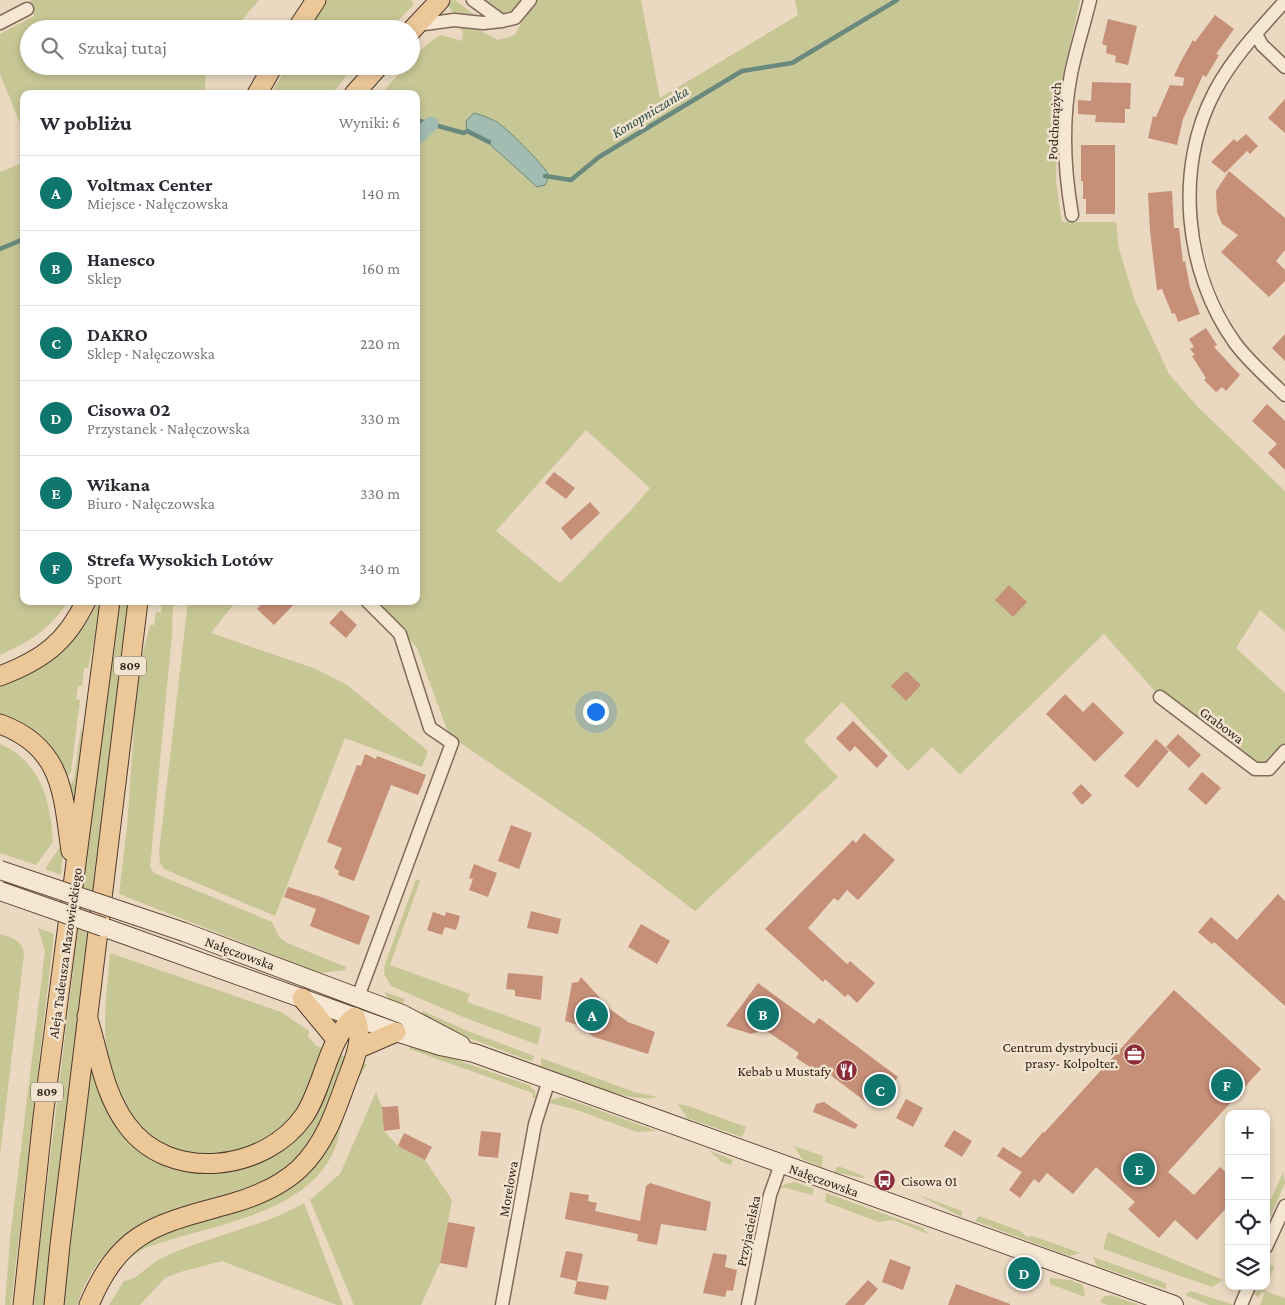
<!DOCTYPE html>
<html lang="pl">
<head>
<meta charset="utf-8">
<style>
  :root { --surface:#fff; --page:#f7f7f7; --text:#2b2b33; --muted:#7c7c81; --line:#e1e1e2; --accent:#0f766e }
  body { margin:0; font-family:"Crimson Pro",serif; background:var(--page); color:var(--text) }
  .controls { position:absolute; right:15px; bottom:15px; display:grid; overflow:hidden; border-radius:10px; box-shadow:0 2px 8px #0003 }
  .controls button { width:45px; height:45px; display:grid; place-items:center; padding:0; border:0; border-bottom:1px solid var(--line); background:var(--surface); color:var(--text); font:25px sans-serif }
  .you { position:absolute; left:595px; top:711px; width:18px; height:18px; margin:-12px; border:4px solid #fff; border-radius:50%; background:#1a73e8; box-shadow:0 0 0 8px #1a73e833 }
  .badge { display:grid; place-items:center; width:32px; height:32px; border-radius:50%; background:var(--accent); color:#fff; font-size:16px; font-weight:700 }
  .pin { position:absolute; translate:-50% -50%; border:2px solid #fff; box-shadow:0 1px 5px #0006 }
  .list { margin:0; padding:0; list-style:none }
  h2 { display:flex; justify-content:space-between; align-items:center; height:65px; margin:0; padding:0 20px; font-size:21px }
  h2 small { font-size:16px; font-weight:400; color:var(--muted) }
  .list li { display:grid; grid-template-columns:32px 1fr auto; gap:15px; align-items:center; box-sizing:border-box; height:75px; padding:0 20px; border-top:1px solid var(--line) }
  .list b { display:block; font-size:19px; white-space:nowrap }
  .list p { margin:0; font-size:16px; white-space:nowrap; color:var(--muted) }
  .list em { font-size:16px; font-style:normal; color:var(--muted) }
  .icon { flex:none; width:28px; height:28px; fill:none; stroke:currentColor; stroke-width:2; stroke-linecap:round; stroke-linejoin:round }
  .map { position:relative; flex:none; width:1285px; height:1305px; overflow:hidden }
  .search { position:absolute; background:var(--surface); box-shadow:0 2px 8px #0003; left:20px; top:20px; width:400px; height:55px; display:flex; align-items:center; gap:12px; box-sizing:border-box; padding:0 18px; border-radius:28px; color:var(--muted); font-size:19px }
  .panel { position:absolute; background:var(--surface); box-shadow:0 2px 8px #0003; left:20px; top:90px; width:400px; height:515px; border-radius:10px }
  .map>svg:first-child { display:block }
  .green { fill:#c7c695; fill-rule:evenodd }
  .water { fill:#a2bcb1; stroke:#6a897e }
  .lines { fill:none; stroke-linecap:round; stroke-linejoin:round }
  .stream { stroke:#6a897e; stroke-width:4.5 }
  .canal { stroke:#a2bcb1; stroke-width:15 }
  .building { fill:#c68f78 }
  .street-casing { stroke:#816a59; stroke-width:15 }
  .secondary-casing { stroke:#634b3c; stroke-width:20 }
  .primary-casing { stroke:#4f392d; stroke-width:21 }
  .street { stroke:#f6e7d2; stroke-width:12 }
  .secondary { stroke:#f6e7d2; stroke-width:18 }
  .primary { stroke:#ecc899; stroke-width:19 }
  .secondary-bridge-casing { stroke:#634b3c; stroke-width:20; stroke-linecap:butt }
  .secondary-bridge { stroke:#f6e7d2; stroke-width:18 }
  .labels { text-anchor:middle; dominant-baseline:central; stroke-width:5; stroke-linejoin:round; paint-order:stroke }
  .shield { fill:#f2e3ce; stroke:#6c5d51; stroke-width:1 }
  .shield-label { font-size:12px; font-weight:bold; fill:#32241c }
  .street-label { font-size:14px; fill:#32241c; stroke:#f2e3ce }
  .poi-label { font-size:14px; fill:#32241c; stroke:#f2e3ce; text-anchor:end }
  .water-label { font-size:15px; font-style:italic; fill:#2d514a; stroke:#f2e3ce }
</style>
</head>
<body>
<div class="map">
<svg width="1285" height="1305" viewBox="0 0 1285 1305">
  <rect width="100%" height="100%" fill="#ead8c0"/>
  <path class="green" d="M32 0H259L234 29H29V66H206L205 94H24V133L0 74V34L34 16 28 2Z
    M327 0H411L414 4 390 29H309Z
    M452 0H455L476 16 456 15 447 5Z
    M483 0H523L514 9 503 15Z
    M537 0H641L660 98 798 15 795 0H1080L1058 99 1056 182 1062 222H1116L1119 249 1135 301 1169 374 1198 407 1285 491V632L1260 610 1236 648 1285 693V751L1269 769 1253 767 1160 697 1104 634 960 774 932 747 908 771 842 702 804 741 838 777 695 911 594 834 449 735 417 648 377 601H416V94H381L406 66H411V60C420 51 429 41 441 35L462 41 463 32 458 26H471L498 40 515 35 527 11ZM586 430 650 488 632 509 560 583 496 531Z
    M287 66H354L332 94H271Z
    M24 162V601H68C52 628 28 643 0 655V172Z
    M98 601H103L88 668H84L82 686H78L76 699 80 700 71 772 67 778 62 767 0 715V685C43 662 78 650 98 601Z
    M118 601H131L72 1062 53 1219 46 1305H34L36 1275Z
    M162 601H173L172 634 150 867 154 873 272 922 279 937 287 943 346 967 345 970 320 973 119 894 127 827 138 672 150 625H154L156 612 161 613Z
    M188 601H236L211 633 316 669 347 685 428 751 422 767 345 738 275 916 164 869 160 863 159 852Z
    M81 728 84 737 74 805 70 785 74 779Z
    M0 744C40 761 51 801 53 842L36 865 0 853Z
    M62 844H63L61 875 45 869Z
    M416 879 420 881 390 965 470 994 467 1002 541 1028 538 1045 463 1017 391 986 384 974 385 964Z
    M38 928 54 934 11 1305H5L10 1239 45 951Z
    M0 934C12 938 23 940 24 954L0 1155Z
    M110 953 281 1012 309 1031 308 1037 317 1046 322 1048C323 1060 314 1073 310 1084 299 1108 286 1128 263 1142 214 1173 141 1149 118 1096 98 1051 106 1001 110 953Z
    M384 992 405 999 401 1008 388 998Z
    M423 1011 468 1031 534 1056 533 1060 530 1061 466 1037 420 1016Z
    M411 1044 529 1085 535 1091 536 1099 532 1097 533 1093 409 1049Z
    M340 1054 345 1057C330 1096 319 1142 285 1170 269 1183 246 1190 226 1196 157 1216 102 1229 77 1305H62L90 1062 99 1092 112 1119 195 1171 220 1172 249 1166 271 1156Z
    M541 1058 637 1093 658 1097C629 1105 571 1076 541 1066Z
    M364 1063 367 1065C356 1081 348 1101 343 1121 339 1132 337 1147 331 1157 298 1218 202 1226 143 1249L126 1261 111 1280 117 1264 158 1234 282 1192Z
    M376 1092 382 1107 384 1131 398 1146 425 1160 452 1200 440 1263 421 1305H354L310 1200 340 1174Z
    M562 1097 654 1130 655 1131 637 1132 574 1109 549 1103 553 1099Z
    M678 1104 688 1106 746 1127 742 1137 687 1118Z
    M794 1146 823 1156 822 1167 802 1159Z
    M708 1150 733 1160 731 1165 722 1162Z
    M838 1166 864 1176 863 1178 834 1172Z
    M1283 1172 1285 1183 1266 1227V1211Z
    M795 1182 814 1189 812 1195 787 1188H780L785 1184Z
    M826 1193 923 1228 928 1234 893 1220 879 1222 825 1202Z
    M916 1194 962 1211V1217Z
    M304 1203 343 1305H337L222 1261 180 1272 165 1278 140 1305H109L124 1281C137 1280 148 1265 160 1259 206 1236 259 1229 304 1203Z
    M979 1216 1020 1231 1027 1237 1032 1236 1081 1253 1069 1256 975 1221Z
    M1108 1232 1223 1280 1212 1287 1103 1249Z
    M1093 1257 1166 1283V1289L1097 1266Z
    M1266 1264 1275 1266 1266 1286Z
    M1050 1278 1070 1280 1083 1285 1085 1297 1050 1284Z
    M1257 1286H1266L1265 1291 1285 1298V1305H1260L1265 1293 1262 1292 1258 1297 1254 1294Z
    M1190 1291 1234 1305H1209L1185 1295Z
    M1111 1295 1139 1305H1108L1100 1302 1103 1297Z"/>
  <path class="water" d="M474 113C484 116 494 119 502 126 510 131 545 167 548 174 549 178 547 181 545 185L537 187 485 140 467 131 466 121Z"/>
  <g class="lines">
    <path class="stream" d="M416 120 464 133 467 131 489 142
      M545 176 571 180 599 157 742 71 792 63 897 0
      M0 249 24 239"/>
    <path class="canal" d="M416 138 431 124"/>
  </g>
  <path class="building" d="M1215 15 1234 29 1216 54 1219 55 1206 77 1203 75 1183 119 1177 145 1148 138 1153 116 1156 117 1170 85 1183 86 1184 78 1174 76 1180 63 1193 40 1195 42Z
    M1108 19 1137 26 1128 65 1115 62 1116 56 1106 53 1107 46 1102 44Z
    M1092 82 1131 83 1130 109H1125V123L1095 122 1096 115 1078 114V100L1091 101Z
    M1285 99V133L1268 118Z
    M1246 134 1258 146 1250 154 1247 151 1225 173 1211 162 1234 139 1237 142Z
    M1081 145H1115V214H1086V199H1083V181H1081Z
    M1229 171 1285 218V250L1276 261 1285 270V281L1269 297 1221 252 1238 235 1222 224 1217 212 1216 191Z
    M1172 191 1174 228H1179L1183 262 1185 261 1190 287 1200 314 1178 322 1175 313 1172 314 1162 289 1157 290 1150 231 1148 193Z
    M1206 328 1217 345 1214 347 1240 375 1226 391 1222 387 1216 392 1204 380 1206 378 1192 356 1195 355 1190 349 1194 347 1189 339Z
    M1285 334V361L1272 348Z
    M1267 404 1285 421V470L1268 453 1277 444 1252 421Z
    M554 472 575 488 566 499 545 483Z
    M590 502 600 513 571 540 561 528Z
    M1009 585 1027 602 1013 617 995 600Z
    M264 601H297L274 625 257 609Z
    M341 610 357 625 346 638 329 623Z
    M906 671 921 685 906 701 891 686Z
    M1065 694 1083 712 1093 702 1124 733 1095 762 1046 714Z
    M853 721 888 756 877 768 855 746 850 752 836 738Z
    M1178 734 1201 755 1189 768 1166 747Z
    M1156 739 1169 751 1138 788 1124 776Z
    M365 754 376 759 377 756 426 775 418 795 391 785 354 881 338 875 339 871 334 868 342 848 327 842 357 765 361 766Z
    M1202 772 1221 788 1206 805 1188 789Z
    M1081 784 1092 795 1082 805 1072 793Z
    M511 825 532 833 519 869 498 861Z
    M864 833 895 860 858 900 847 890 838 901 834 898 808 928 847 964 850 961 875 983 857 1003 848 994 845 997 825 979 823 982 765 929 853 840 856 843Z
    M474 864 497 873 488 897 469 890 473 879 469 878Z
    M288 887 321 897 370 916 359 945 310 926 316 909 284 897Z
    M1278 894 1285 901V1006L1214 942 1212 944 1198 932 1211 917 1237 940Z
    M531 911 561 919 558 934 527 928Z
    M433 912 445 916 446 912 460 916 456 930 445 927 442 935 427 930Z
    M641 924 670 941 657 964 628 947Z
    M508 973 543 976 541 1000 515 996V990L506 989Z
    M581 977 610 1009 628 1022 655 1032 648 1054 594 1037 577 1025 565 1021 572 983 578 982Z
    M758 983 814 1024 819 1018 898 1077 874 1108 825 1071 821 1074 796 1058 799 1053 765 1030 751 1034 726 1026Z
    M1174 990 1261 1069 1168 1172 1194 1195 1220 1167 1229 1175V1205L1197 1240 1175 1220 1159 1238 1128 1209 1135 1202 1096 1167 1073 1194 1047 1173 1039 1183 1034 1179 1020 1198 1009 1190 1022 1172 997 1156 1003 1147 1021 1158 1043 1132 1044 1133Z
    M906 1099 923 1108 913 1127 896 1118Z
    M824 1102 858 1125 855 1129 813 1112 816 1104Z
    M398 1106 400 1129 384 1131 382 1107Z
    M954 1130 972 1141 962 1157 944 1146Z
    M481 1131 501 1133 498 1158 478 1156Z
    M404 1133 432 1147 425 1160 398 1146Z
    M650 1183 711 1202 706 1231 661 1224 657 1245 637 1241 638 1234 565 1219 570 1192 589 1195 588 1201 597 1203 595 1211 640 1221 646 1186Z
    M448 1222 475 1227 467 1268 440 1263Z
    M566 1251 583 1254 577 1281 560 1277Z
    M713 1253 727 1255 725 1267 737 1270 733 1291 727 1290 725 1297 703 1293Z
    M890 1259 911 1267 903 1290 882 1282Z
    M868 1280 878 1289 864 1305H845Z
    M577 1281 609 1286 606 1300 574 1294Z
    M956 1284 1010 1304V1305H948Z"/>
  <g class="lines">
    <defs>
      <path id="street" d="M473 0 502 21
        M1285 1C1260 29 1233 57 1215 91 1174 168 1184 272 1235 343 1249 362 1268 378 1285 395
        M0 23 27 9
        M417 25 454 20 483 23 502 21 515 18 530 0
        M1256 34 1262 45 1285 67
        M1072 215C1064 169 1062 120 1071 74 1076 49 1084 25 1090 0
        M1160 697 1255 769H1269L1285 751
        M358 997 452 743 430 728 400 634 367 601
        M1266 1247 1285 1206
        M502 1305 535 1124 549 1080
        M748 1305 770 1195 781 1164
        M1241 1305 1249 1286"/>
      <path id="secondary" d="M103 927 396 1032 440 1046 474 1053 1174 1305
        M184 932 402 1014 461 1045"/>
      <path id="primary" d="M297 29 316 0
        M411 31 440 0
        M257 94 273 66
        M354 94 379 66
        M0 676C42 660 66 643 86 601
        M0 724C63 747 63 794 71 851
        M302 998 336 1039
        M87 1016C99 1053 103 1093 127 1125 169 1183 265 1172 304 1116 323 1089 329 1034 355 1017 365 1038 354 1061 346 1082 335 1113 324 1145 300 1168 281 1186 257 1196 233 1203 159 1224 121 1228 89 1305
        M359 1048 396 1032
        M23 1305 43 1117 110 601
        M54 1305 60 1245 138 601"/>
    </defs>
    <use href="#street" class="street-casing"/>
    <use href="#secondary" class="secondary-casing"/>
    <use href="#primary" class="primary-casing"/>
    <use href="#street" class="street"/>
    <use href="#secondary" class="secondary"/>
    <use href="#primary" class="primary"/>
    <defs>
      <path id="secondary-bridge" d="M0 870 184 932
        M0 891 103 927"/>
    </defs>
    <use href="#secondary-bridge" class="secondary-bridge-casing"/>
    <use href="#secondary-bridge" class="secondary-bridge"/>
  </g>
  <defs>
    <symbol id="office-disc" viewBox="-11 -11 22 22"><circle r="9.5" fill="#8c2e3a" stroke="#f2e3ce"/><path d="M-6-3h4V-5.5h4V-3h4V5H-6ZM-1-4.5V-3h2v-1.5ZM-6 0V1H6V0Z" fill="#fff"/></symbol>
    <symbol id="restaurant-disc" viewBox="-11 -11 22 22"><circle r="9.5" fill="#8c2e3a" stroke="#f2e3ce"/><path d="M-5-6h1v4h1v-4h1v4h1v-4h1v5L-1.5 .5V6h-2V.5L-5-1ZM5-6V6H3V1.5H1.5Q1.5-4 5-6Z" fill="#fff"/></symbol>
    <symbol id="bus-disc" viewBox="-11 -11 22 22"><circle r="9.5" fill="#8c2e3a" stroke="#f2e3ce"/><path d="M-5-6H5V4H4V6H2V4H-2V6H-4V4H-5ZM-3.5-4V0h7V-4ZM-3.5 1.2v1.5H-2V1.2ZM2 1.2v1.5H3.5V1.2Z" fill="#fff"/></symbol>
  </defs>
  <g fill-rule="evenodd">
    <use href="#office-disc" x="1122" y="1042" width="25" height="25"/>
    <use href="#restaurant-disc" x="834" y="1058" width="25" height="25"/>
    <use href="#bus-disc" x="872" y="1168" width="25" height="25"/>
  </g>
  <g class="labels">
    <g class="shield">
      <rect x="114" y="656.5" width="32" height="19" rx="4"/>
      <rect x="31" y="1082.5" width="32" height="19" rx="4"/>
    </g>
    <g class="shield-label">
      <text x="130" y="666">809</text>
      <text x="47" y="1092">809</text>
    </g>
    <g class="street-label">
      <text transform="translate(1054 121) rotate(-87)">Podchorążych</text>
      <text transform="translate(1222 725) rotate(37)">Grabowa</text>
      <text transform="translate(65 953) rotate(-82)">Aleja Tadeusza Mazowieckiego</text>
      <text transform="translate(240 953) rotate(20)">Nałęczowska</text>
      <text transform="translate(824 1180) rotate(20)">Nałęczowska</text>
      <text transform="translate(508 1189) rotate(-80)">Morelowa</text>
      <text transform="translate(748 1231) rotate(-78)">Przyjacielska</text>
    </g>
    <g class="poi-label">
      <text x="1118" y="1047">Centrum dystrybucji<tspan x="1118" dy="16">prasy- Kolpolter.</tspan></text>
      <text x="831" y="1071">Kebab u Mustafy</text>
      <text x="901" y="1181" text-anchor="start">Cisowa 01</text>
    </g>
    <g class="water-label">
      <text transform="translate(650 112) rotate(-31)">Konopniczanka</text>
    </g>
  </g>
</svg>
<div class="controls">
<button>+</button>
<button>−</button>
<button><svg class="icon" aria-label="locate" viewBox="0 0 24 24"><circle cx="12" cy="12" r="6"/><path d="M12 2v4M12 18v4M2 12h4M18 12h4"/></svg></button>
<button><svg class="icon" aria-label="layers" viewBox="0 0 24 24"><path d="M12 4l9 5-9 5-9-5zM3 14l9 5 9-5"/></svg></button>
</div>
<div class="you"></div>
<div class="pin badge" style="left:592px;top:1015px">A</div>
<div class="pin badge" style="left:763px;top:1014px">B</div>
<div class="pin badge" style="left:880px;top:1090px">C</div>
<div class="pin badge" style="left:1024px;top:1273px">D</div>
<div class="pin badge" style="left:1139px;top:1169px">E</div>
<div class="pin badge" style="left:1227px;top:1085px">F</div>
<div class="search"><svg class="icon" aria-label="search" viewBox="0 0 24 24"><circle cx="10" cy="10" r="6"/><path d="M15 15l6 6"/></svg>Szukaj tutaj</div>
<section class="panel">
<h2>W pobliżu<small>Wyniki: 6</small></h2>
<ul class="list">
<li><span class="badge">A</span><div><b>Voltmax Center</b><p>Miejsce · Nałęczowska</p></div><em>140 m</em></li>
<li><span class="badge">B</span><div><b>Hanesco</b><p>Sklep</p></div><em>160 m</em></li>
<li><span class="badge">C</span><div><b>DAKRO</b><p>Sklep · Nałęczowska</p></div><em>220 m</em></li>
<li><span class="badge">D</span><div><b>Cisowa 02</b><p>Przystanek · Nałęczowska</p></div><em>330 m</em></li>
<li><span class="badge">E</span><div><b>Wikana</b><p>Biuro · Nałęczowska</p></div><em>330 m</em></li>
<li><span class="badge">F</span><div><b>Strefa Wysokich Lotów</b><p>Sport</p></div><em>340 m</em></li>
</ul>
</section>
</div>
</body>
</html>
